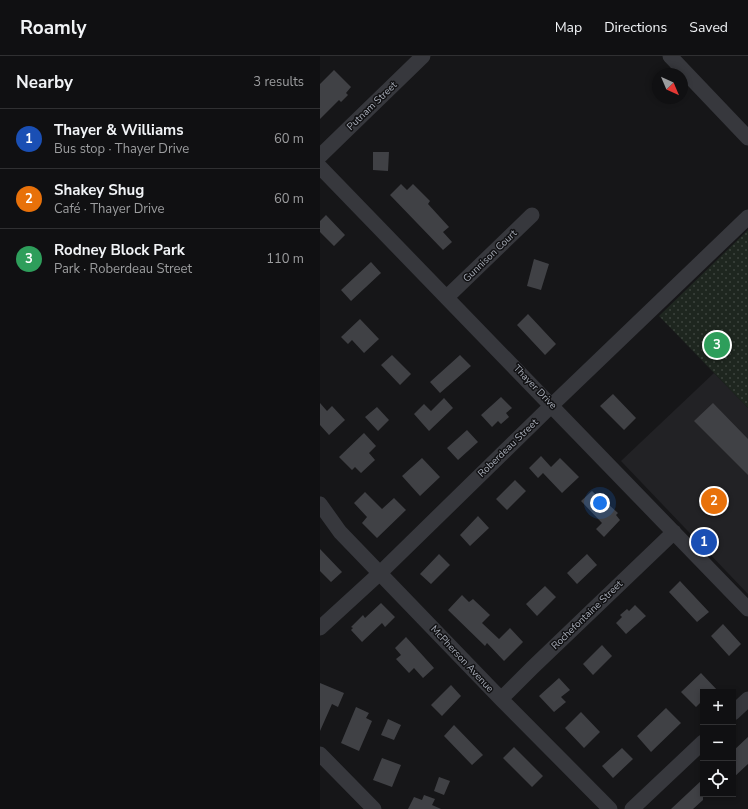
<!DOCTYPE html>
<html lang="en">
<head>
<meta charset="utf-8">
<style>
  :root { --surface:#101012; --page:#19191b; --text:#f1f3f6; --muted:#9c9d9f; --line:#303032; --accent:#0f766e }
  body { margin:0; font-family:"Nunito Sans",sans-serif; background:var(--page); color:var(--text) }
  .controls { position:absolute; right:12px; bottom:12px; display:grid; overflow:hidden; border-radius:0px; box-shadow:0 2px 6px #0003 }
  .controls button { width:36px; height:36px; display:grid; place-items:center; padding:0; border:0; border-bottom:1px solid var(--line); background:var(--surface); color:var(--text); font:20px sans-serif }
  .compass { position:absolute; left:332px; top:12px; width:36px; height:36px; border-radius:50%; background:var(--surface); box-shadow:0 2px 6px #0003; rotate:136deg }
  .you { position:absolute; left:280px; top:447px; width:14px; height:14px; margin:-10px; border:3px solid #fff; border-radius:50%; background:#1a73e8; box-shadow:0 0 0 6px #1a73e833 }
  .badge { display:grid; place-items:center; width:26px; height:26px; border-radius:50%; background:var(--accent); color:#fff; font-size:13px; font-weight:700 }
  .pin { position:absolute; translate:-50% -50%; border:2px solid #fff; box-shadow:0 1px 4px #0006 }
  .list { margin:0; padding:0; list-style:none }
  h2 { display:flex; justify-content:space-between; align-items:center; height:52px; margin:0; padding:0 16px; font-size:17px }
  h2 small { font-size:13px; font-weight:400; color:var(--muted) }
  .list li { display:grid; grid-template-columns:26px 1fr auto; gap:12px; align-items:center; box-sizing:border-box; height:60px; padding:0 16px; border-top:1px solid var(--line) }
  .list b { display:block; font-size:15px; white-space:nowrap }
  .list p { margin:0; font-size:13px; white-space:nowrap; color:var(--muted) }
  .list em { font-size:13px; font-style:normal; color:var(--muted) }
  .icon { flex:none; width:22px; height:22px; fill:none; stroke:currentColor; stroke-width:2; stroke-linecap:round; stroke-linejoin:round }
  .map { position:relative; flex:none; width:428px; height:753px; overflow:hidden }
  header { display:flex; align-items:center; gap:24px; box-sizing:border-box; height:56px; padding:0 20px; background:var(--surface); border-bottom:1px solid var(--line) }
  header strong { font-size:19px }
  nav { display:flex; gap:22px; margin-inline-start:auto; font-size:14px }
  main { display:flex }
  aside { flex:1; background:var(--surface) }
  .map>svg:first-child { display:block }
  .built { fill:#222225 }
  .park { fill:url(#park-dots) }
  .building { fill:#404145 }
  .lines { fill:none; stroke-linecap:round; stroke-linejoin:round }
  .minor { stroke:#37383d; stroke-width:15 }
  .labels { text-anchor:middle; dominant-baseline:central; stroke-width:3; stroke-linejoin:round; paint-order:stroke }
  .street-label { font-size:10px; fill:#a8adb8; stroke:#111113 }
</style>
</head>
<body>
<header>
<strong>Roamly</strong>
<nav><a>Map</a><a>Directions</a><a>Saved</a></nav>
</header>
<main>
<aside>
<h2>Nearby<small>3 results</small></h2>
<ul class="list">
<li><span class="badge" style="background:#1a4fb4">1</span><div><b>Thayer &amp; Williams</b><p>Bus stop · Thayer Drive</p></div><em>60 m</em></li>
<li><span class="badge" style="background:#e8710a">2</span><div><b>Shakey Shug</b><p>Café · Thayer Drive</p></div><em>60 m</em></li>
<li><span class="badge" style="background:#2e9e5b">3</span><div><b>Rodney Block Park</b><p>Park · Roberdeau Street</p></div><em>110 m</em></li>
</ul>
</aside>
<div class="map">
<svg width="428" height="753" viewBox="0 0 428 753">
  <defs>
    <pattern id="park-dots" width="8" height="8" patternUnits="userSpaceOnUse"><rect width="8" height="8" fill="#1e261f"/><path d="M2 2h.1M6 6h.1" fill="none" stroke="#3c433d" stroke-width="1.8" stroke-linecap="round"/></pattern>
  </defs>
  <rect width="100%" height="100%" fill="#161618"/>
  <path class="built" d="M394 317 428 352V538L301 405Z"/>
  <path class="park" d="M428 174V352L339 260Z"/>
  <path class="building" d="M14 14 31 31 26 37 28 39 21 46 19 44 0 63V28Z
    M53 96H69L68 115 53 114Z
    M81 128 87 134 93 128 110 145 108 148 129 171 123 176 132 186 123 194 70 139Z
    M6 159 25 179 14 190 0 176V165Z
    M214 203 229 208 221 234 207 230Z
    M51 206 61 217 31 245 21 234Z
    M208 258 236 288 225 299 197 269Z
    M40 263 59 283 44 297 32 284 28 288 21 281Z
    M72 299 91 318 80 329 61 309Z
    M140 299 151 310 120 337 110 326Z
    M293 338 316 362 304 374 280 350Z
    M181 341 192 352 186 357 189 361 181 368 178 365 172 371 161 359Z
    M124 342 133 352 109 375 94 358 104 348 111 355Z
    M0 347 7 355 12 350 25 364 9 379 0 369Z
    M393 347 428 383V419L374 365Z
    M57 351 69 364 58 375 45 361Z
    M147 374 158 386 138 404 127 392Z
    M44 377 56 390 49 397 55 404 41 417 35 411 32 414 19 401Z
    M221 400 231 411 240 402 259 421 242 437 223 417 218 422 209 412Z
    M102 402 120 421 100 440 82 420Z
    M195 424 206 435 187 454 176 443Z
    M272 435 287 449 288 448 298 457 296 459 300 464 284 481 276 473 282 467 261 445Z
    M45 436 62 453 74 442 86 454 57 482 42 467 47 461 34 447Z
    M158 460 169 472 150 490 140 479Z
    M0 493 22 516 11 526 0 515Z
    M119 498 130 509 111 528 100 518Z
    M267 498 277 509 257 528 247 517Z
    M360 525 389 556 377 566 349 536Z
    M225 530 236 541 217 560 206 548Z
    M142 539 149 546 153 543 170 559 162 567 179 583 190 572 203 586 184 605 167 587 165 590 128 554Z
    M61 547 75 561 65 571 62 567 42 586 31 574 33 572 31 571 43 559 45 562Z
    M315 549 326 560 306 578 296 567 302 561 300 559 307 553 309 555Z
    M403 568 421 588 409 600 391 580Z
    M86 581 114 612 103 622 94 612 89 617 76 603 81 599 75 592Z
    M282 589 292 600 273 619 263 608Z
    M381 617 399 636H383V644L376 651 361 636Z
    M239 622 250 634 241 641 246 646 234 656 219 640Z
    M0 627 24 637 18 651 12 648 0 675Z
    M131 629 141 640 122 660 111 649Z
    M36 651 49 657 46 662 52 665 39 695 21 687Z
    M346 652 361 667 331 696 317 680Z
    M261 656 280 676 264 692 245 672Z
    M68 663 81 669 74 684 61 679Z
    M134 669 163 699 152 709 124 680Z
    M428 681V708L413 722V695Z
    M194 691 223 720 212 731 183 702Z
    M302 692 313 703 293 722 282 710Z
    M62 702 81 709 72 731 53 724Z
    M119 721 130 725 124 739 114 735Z
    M383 723V744L373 753H351Z
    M104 739 115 743 112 749 121 753H88L94 741 102 744Z"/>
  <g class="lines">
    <path class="minor" d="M350 0 428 82
      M0 100 103 0
      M0 111 428 553
      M127 241 212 159
      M0 448 20 476 181 643 290 753
      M0 572 60 517 232 349 428 161
      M181 643 212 612 354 476
      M413 657 428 643
      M0 698 54 753
      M312 753 383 686"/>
  </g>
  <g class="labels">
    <g class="street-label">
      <text transform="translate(52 50) rotate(-44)">Putnam Street</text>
      <text transform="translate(170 200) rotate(-44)">Gunnison Court</text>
      <text transform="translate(215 331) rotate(46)">Thayer Drive</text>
      <text transform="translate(188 392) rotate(-44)">Roberdeau Street</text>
      <text transform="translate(267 559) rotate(-44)">Rochefontaine Street</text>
      <text transform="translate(142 603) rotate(47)">McPherson Avenue</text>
    </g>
  </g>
</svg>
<div class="controls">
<button>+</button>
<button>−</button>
<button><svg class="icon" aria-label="locate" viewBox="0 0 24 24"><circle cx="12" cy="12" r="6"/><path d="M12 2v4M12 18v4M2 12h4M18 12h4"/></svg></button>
</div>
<svg class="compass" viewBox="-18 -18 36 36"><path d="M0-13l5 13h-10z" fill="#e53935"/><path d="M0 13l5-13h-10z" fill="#9c9d9f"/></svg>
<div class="you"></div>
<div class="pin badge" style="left:384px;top:486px;background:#1a4fb4">1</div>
<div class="pin badge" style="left:394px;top:445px;background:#e8710a">2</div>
<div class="pin badge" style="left:397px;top:289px;background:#2e9e5b">3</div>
</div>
</main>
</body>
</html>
